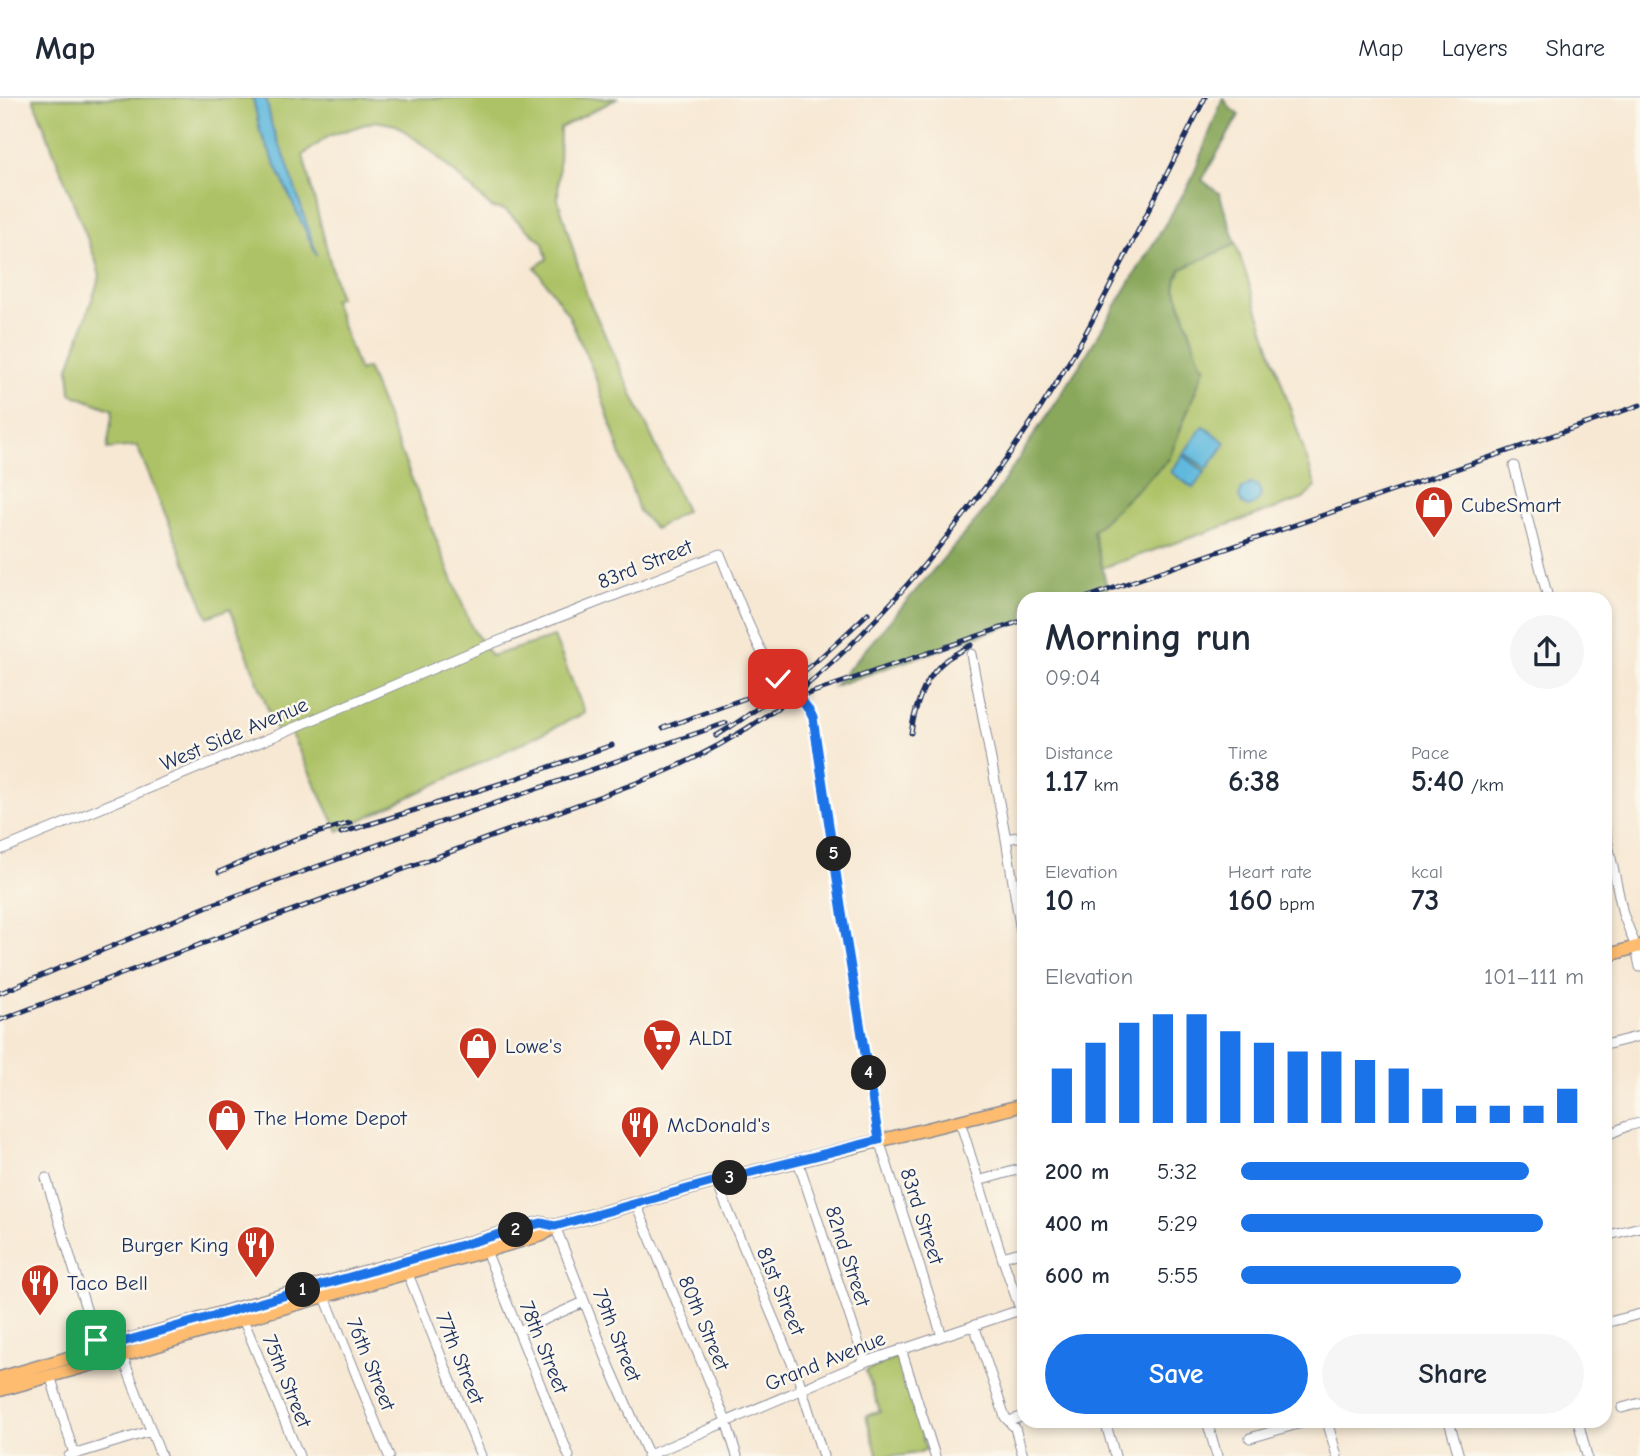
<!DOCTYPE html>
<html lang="en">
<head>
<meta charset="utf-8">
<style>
  body { margin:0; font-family:"Comic Neue",sans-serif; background:#f6f6f7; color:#1f2937; height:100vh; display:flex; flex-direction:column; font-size:26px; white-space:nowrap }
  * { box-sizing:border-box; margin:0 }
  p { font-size:23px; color:#747a83 }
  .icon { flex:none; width:38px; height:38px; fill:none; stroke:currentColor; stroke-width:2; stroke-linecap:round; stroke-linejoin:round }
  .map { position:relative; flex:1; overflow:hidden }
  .side { position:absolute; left:1017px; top:494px; width:595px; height:836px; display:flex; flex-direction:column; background:#fff; border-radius:21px; box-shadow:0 4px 10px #0003 }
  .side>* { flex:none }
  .pin { position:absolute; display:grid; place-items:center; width:60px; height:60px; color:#fff; margin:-30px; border-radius:14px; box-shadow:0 4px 10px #0006 }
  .km { position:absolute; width:35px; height:35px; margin:-18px; border-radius:50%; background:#222; color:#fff; font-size:19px; line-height:35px; text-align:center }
  .round { display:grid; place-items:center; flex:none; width:74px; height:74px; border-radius:37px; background:#f6f6f7 }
  .overview { display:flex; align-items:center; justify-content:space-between; height:119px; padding:0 28px }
  h1 { font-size:38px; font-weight:600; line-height:52px }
  .figures { display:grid; grid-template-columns:repeat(3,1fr); gap:10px; height:119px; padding:7px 28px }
  .figures div { display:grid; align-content:center }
  .figures b { font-size:30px; font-weight:600 }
  .figures small { font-size:19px; font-weight:400 }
  .figures p { font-size:19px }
  .chart { height:196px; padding:14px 28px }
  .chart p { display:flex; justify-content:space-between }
  .chart svg { width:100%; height:126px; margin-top:7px; stroke:#1a73e8; stroke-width:6 }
  .button { display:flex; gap:14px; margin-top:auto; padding:14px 28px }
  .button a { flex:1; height:80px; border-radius:42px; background:#1a73e8; color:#fff; font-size:28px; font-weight:600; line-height:80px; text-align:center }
  .button a+a { background:#f6f6f7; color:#1f2937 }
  ul { padding:0 28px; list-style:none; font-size:23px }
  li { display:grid; grid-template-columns:112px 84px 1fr; align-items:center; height:52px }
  li i { height:18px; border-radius:9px; background:#1a73e8 }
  header { display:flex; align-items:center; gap:42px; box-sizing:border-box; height:98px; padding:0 35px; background:#fff; border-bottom:2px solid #e0e1e3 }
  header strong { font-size:33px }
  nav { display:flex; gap:38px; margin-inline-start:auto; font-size:24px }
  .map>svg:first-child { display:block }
  .green { fill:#adc266; stroke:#647862; stroke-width:2 }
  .forest { fill:#8aa85b; stroke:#526c5c; stroke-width:2 }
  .water { fill:#60b9dd; stroke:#3e749e; stroke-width:2 }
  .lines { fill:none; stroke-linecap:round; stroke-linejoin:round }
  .minor-casing { stroke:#898c98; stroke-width:11 }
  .major-casing { stroke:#898c98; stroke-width:15 }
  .minor { stroke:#fff; stroke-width:9 }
  .major { stroke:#fdbc6f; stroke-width:12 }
  .rail-casing { stroke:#1b2f5e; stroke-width:5 }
  .rail { stroke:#fbf7ec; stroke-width:2.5; stroke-dasharray:8; stroke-linecap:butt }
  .route-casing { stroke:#fff; stroke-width:14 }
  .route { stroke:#1a73e8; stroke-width:9 }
  .labels { text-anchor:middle; stroke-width:5; stroke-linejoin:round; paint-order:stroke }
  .poi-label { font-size:21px; fill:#1b2f5e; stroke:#fbf7ec; text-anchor:start }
  .street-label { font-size:21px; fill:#1b2f5e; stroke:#fbf7ec }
</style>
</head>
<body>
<header>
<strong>Map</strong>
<nav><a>Map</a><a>Layers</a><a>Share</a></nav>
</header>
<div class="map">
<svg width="1640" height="1358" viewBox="0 0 1640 1358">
  <rect width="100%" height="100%" fill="#fbf7ec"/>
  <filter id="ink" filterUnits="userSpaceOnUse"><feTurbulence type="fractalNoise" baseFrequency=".0143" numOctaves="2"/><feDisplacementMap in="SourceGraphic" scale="14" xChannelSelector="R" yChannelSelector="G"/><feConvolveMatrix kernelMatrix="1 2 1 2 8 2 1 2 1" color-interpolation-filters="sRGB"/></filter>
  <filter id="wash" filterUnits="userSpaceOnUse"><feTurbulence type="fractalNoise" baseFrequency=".00686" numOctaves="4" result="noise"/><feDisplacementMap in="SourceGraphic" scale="28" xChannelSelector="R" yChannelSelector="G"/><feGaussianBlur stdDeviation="1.57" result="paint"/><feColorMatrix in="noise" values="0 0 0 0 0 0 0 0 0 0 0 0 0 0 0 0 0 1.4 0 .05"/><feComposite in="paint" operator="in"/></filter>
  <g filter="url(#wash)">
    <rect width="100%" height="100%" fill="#f7e8d3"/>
    <!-- green -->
    <path class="green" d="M33,0H253L260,33L314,151L286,62L272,29L266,0H618L560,30L558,101L587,198L686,413L655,431L639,413L594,275L569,218L535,169L547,161L543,145L505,112L492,110L429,51L396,27L375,23L329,38L303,57L339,199L333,202L359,273L367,270L472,530L491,558L554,539L585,615L338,733L290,634L278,638L230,510L208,519L137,348L107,351L113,312L71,296L69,270L100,178L96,163Z
      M1236,146L1316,389L1303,401L1102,470L1092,433L1169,361L1205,267L1201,266L1175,189L1177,179L1181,171Z
      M896,1259L899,1261L926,1351C916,1358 893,1358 878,1358L866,1318L880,1313L866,1273Z"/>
    <!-- forest -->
    <path class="forest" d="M1223,0L1231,11L1239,17L1202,82L1219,95L1236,146L1181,171L1177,179L1175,190L1201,266L1205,268L1169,361L1093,433L1108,493L1088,500H1024V522L834,588L985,412L1083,262L1190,85Z"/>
    <!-- water -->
    <path class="water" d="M253,0H266L272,29L286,62L317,158L260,33Z
      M1203,328L1226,345L1207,371L1184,355Z
      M1183,357L1205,374L1193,390L1171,374Z
      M1250,386L1257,387C1265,397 1259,406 1248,409L1242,406L1239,399L1242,391Z"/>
  </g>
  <g filter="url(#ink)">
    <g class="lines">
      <!-- minor casing -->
      <g class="minor-casing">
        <path id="minor" d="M1514,368L1548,500
          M971,556L1006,741L1024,852
          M1605,732L1623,816L1636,849L1640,869
          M1006,741L1024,738
          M0,752L270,640L481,550L720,456C737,497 752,542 777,580C788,596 806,602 813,620L843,821L879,1042L942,1238
          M1605,947L1640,938
          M960,1023L1002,1159L1024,1222
          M1605,1038L1627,1028L1640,1025
          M798,1063L865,1264
          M46,1080L102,1263
          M716,1083L799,1282L823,1358
          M978,1083L1024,1070
          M636,1106L726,1323L737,1358
          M555,1128L609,1267L649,1358
          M1605,1138L1640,1129
          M486,1153L569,1358
          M1002,1159L1024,1153
          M408,1176L481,1358
          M323,1194L389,1358
          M243,1221L299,1358
          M1605,1225L1640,1216
          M974,1227L1005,1319L1015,1330L1023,1358
          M519,1233L584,1204
          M901,1251L935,1358
          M121,1255L161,1358
          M50,1277L74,1356
          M1622,1310L1640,1305
          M1009,1323L1024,1318
          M1105,1323L1115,1358
          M1207,1323L1217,1358
          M1327,1323L1337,1358
          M1449,1323L1459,1358
          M1578,1323L1587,1358
          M1250,1340L1308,1323
          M69,1358L151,1333
          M647,1358L865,1264L1020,1212"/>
      </g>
      <!-- major casing -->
      <g class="major-casing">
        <path id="major" d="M1605,858L1640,848
          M0,1280L252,1206L500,1136L541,1125L555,1128
          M0,1292L122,1258L243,1221L542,1137L555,1128L716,1083L1024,1007"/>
      </g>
      <!-- minor -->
      <use href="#minor" class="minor"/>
      <!-- major -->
      <use href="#major" class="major"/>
      <!-- rail casing -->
      <g class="rail-casing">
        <path id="rail" d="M1085,500L1640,307
          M799,599L1024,522
          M663,630L757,596
          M911,635C915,608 925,578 947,561C955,556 963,551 971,547
          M716,638C772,604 821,561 868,515
          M341,735L512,682L612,647
          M219,774L293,742L350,725
          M0,895L213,806L444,723L726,625
          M0,922L161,861L655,678C772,629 844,562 924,467C977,403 1027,336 1069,264C1092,226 1111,186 1131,147C1156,98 1180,49 1205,0"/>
      </g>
      <!-- rail -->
      <use href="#rail" class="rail"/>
    </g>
  </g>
  <g class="lines" filter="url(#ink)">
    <!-- route casing -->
    <g class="route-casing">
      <path id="route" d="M96,1242L98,1251L500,1136L541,1125L555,1128L716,1083L879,1042L843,821L813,620C806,602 790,595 778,581"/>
    </g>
    <!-- route -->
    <use href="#route" class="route"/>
  </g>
  <!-- icons -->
  <defs>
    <g id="shop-pin" transform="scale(2.0125)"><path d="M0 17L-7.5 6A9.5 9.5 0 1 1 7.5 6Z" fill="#c8321e" stroke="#fbf7ec"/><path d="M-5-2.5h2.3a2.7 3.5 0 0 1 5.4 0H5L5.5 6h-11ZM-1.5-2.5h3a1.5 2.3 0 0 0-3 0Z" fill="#fff"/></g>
    <g id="supermarket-pin" transform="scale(2.0125)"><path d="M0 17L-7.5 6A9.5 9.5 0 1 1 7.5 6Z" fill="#c8321e" stroke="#fbf7ec"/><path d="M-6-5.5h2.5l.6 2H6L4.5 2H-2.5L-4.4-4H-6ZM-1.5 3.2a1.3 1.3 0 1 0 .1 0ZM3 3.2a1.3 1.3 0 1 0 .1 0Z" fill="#fff"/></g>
    <g id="restaurant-pin" transform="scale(2.0125)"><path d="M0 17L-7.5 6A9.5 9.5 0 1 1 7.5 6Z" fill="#c8321e" stroke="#fbf7ec"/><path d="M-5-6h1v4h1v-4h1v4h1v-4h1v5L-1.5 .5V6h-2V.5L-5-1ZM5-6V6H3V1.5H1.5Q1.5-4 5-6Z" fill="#fff"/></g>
  </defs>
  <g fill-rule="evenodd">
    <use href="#shop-pin" x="1434" y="407"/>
    <use href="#supermarket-pin" x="662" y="940"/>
    <use href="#shop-pin" x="478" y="948"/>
    <use href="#shop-pin" x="227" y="1020"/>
    <use href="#restaurant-pin" x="640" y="1027"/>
    <use href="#restaurant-pin" x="256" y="1147"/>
    <use href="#restaurant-pin" x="40" y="1185"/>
  </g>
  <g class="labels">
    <!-- poi labels -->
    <g class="poi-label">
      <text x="1461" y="414">CubeSmart</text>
      <text x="689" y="947">ALDI</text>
      <text x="505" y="955">Lowe's</text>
      <text x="254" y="1027">The Home Depot</text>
      <text x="667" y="1034">McDonald's</text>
      <text x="229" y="1154" text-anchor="end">Burger King</text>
      <text x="67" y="1192">Taco Bell</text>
    </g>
    <!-- street labels -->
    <g class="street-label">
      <text transform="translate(645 466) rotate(-22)" y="7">83rd Street</text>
      <text transform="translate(234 636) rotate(-23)" y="7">West Side Avenue</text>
      <text transform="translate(922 1118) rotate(72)" y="7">83rd Street</text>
      <text transform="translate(848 1158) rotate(72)" y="7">82nd Street</text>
      <text transform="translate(781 1193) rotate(67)" y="7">81st Street</text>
      <text transform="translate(704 1225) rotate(67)" y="7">80th Street</text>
      <text transform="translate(617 1237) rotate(68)" y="7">79th Street</text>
      <text transform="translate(544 1249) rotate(68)" y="7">78th Street</text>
      <text transform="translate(460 1260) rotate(68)" y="7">77th Street</text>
      <text transform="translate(825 1263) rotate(-22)" y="7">Grand Avenue</text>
      <text transform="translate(371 1266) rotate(68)" y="7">76th Street</text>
      <text transform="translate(287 1283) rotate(68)" y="7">75th Street</text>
    </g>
  </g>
</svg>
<div class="pin" style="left:96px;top:1242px;background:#1e9e55"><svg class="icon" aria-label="arrive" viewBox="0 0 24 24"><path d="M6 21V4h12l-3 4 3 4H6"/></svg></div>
<div class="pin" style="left:778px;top:581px;background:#d93025"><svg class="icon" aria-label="check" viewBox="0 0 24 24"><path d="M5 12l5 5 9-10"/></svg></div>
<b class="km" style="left:303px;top:1192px">1</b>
<b class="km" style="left:516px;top:1132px">2</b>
<b class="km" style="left:730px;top:1080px">3</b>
<b class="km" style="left:869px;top:975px">4</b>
<b class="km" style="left:834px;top:756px">5</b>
<section class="side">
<div class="overview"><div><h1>Morning run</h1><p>09:04</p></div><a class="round"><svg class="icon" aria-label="share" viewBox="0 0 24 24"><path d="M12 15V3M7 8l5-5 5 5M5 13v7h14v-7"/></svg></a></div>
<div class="figures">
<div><p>Distance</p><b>1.17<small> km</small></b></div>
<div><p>Time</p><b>6:38</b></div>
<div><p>Pace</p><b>5:40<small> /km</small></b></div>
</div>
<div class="figures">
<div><p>Elevation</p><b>10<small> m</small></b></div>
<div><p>Heart rate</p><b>160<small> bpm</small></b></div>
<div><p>kcal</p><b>73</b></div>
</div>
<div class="chart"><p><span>Elevation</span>101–111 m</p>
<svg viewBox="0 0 160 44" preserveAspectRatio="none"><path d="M5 44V25M15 44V16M25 44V9M35 44V6M45 44V6M55 44V12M65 44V16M75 44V19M85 44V19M95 44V22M105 44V25M115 44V32M125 44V38M135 44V38M145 44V38M155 44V32"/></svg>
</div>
<ul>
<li><b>200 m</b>5:32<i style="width:84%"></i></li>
<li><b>400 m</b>5:29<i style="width:88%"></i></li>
<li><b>600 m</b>5:55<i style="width:64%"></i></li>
</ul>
<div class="button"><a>Save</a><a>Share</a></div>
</section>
</div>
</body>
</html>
